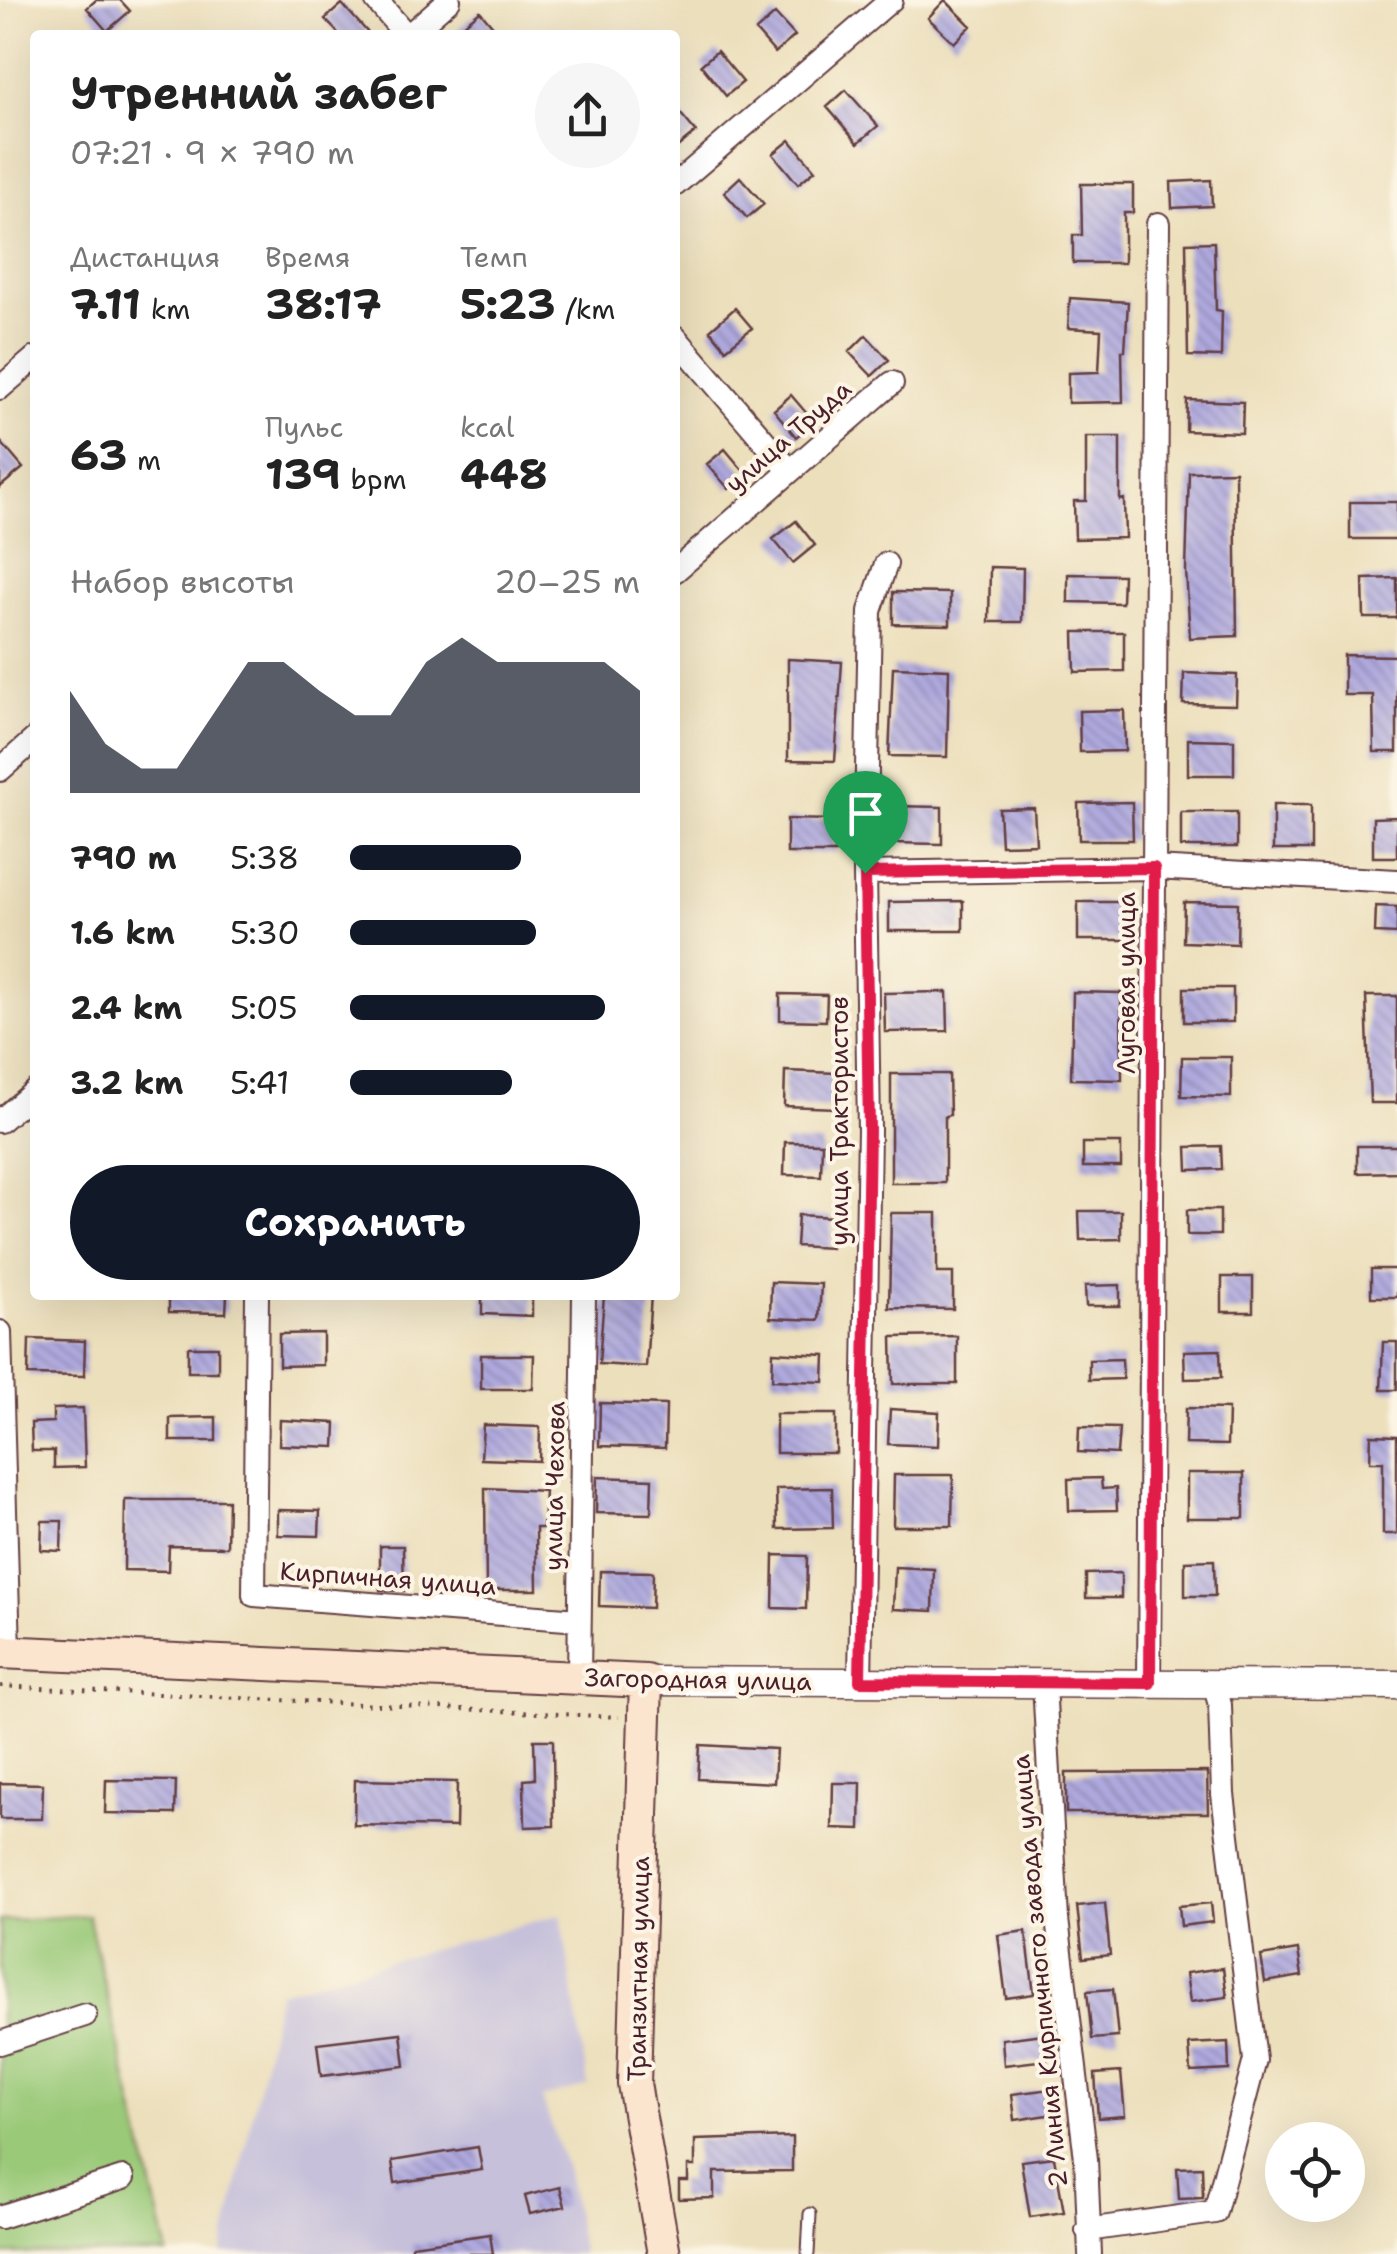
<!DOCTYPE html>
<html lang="ru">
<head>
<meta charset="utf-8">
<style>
  body { margin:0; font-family:"Shantell Sans",sans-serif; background:#f6f6f6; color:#222; height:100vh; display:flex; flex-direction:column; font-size:38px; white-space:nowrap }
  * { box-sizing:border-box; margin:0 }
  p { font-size:32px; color:#767676 }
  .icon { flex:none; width:55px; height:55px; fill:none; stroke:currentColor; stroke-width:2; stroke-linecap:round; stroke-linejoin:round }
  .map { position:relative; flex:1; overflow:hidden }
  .side { position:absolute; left:30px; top:30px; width:650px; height:1270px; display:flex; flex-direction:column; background:#fff; border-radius:10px; box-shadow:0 10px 40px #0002 }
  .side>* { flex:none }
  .buttons { position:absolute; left:1265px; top:2122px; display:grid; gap:20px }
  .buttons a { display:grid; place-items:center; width:100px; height:100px; border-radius:50%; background:#fff; box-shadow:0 10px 40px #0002; font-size:50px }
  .pin { position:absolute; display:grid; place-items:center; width:85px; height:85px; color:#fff; margin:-102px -42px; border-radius:50% 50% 50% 0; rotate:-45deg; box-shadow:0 0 10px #0007 }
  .pin .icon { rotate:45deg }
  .round { display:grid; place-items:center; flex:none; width:105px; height:105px; border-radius:52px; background:#f6f6f6 }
  .head { display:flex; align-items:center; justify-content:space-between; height:170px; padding:0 40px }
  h1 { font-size:45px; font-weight:700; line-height:75px }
  .stats { display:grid; grid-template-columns:repeat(3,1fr); gap:15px; height:170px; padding:10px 40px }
  .stats div { display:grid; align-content:center }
  .stats b { font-size:42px; font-weight:700 }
  .stats small { font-size:28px; font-weight:400 }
  .stats p { font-size:28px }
  .chart { height:280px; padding:20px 40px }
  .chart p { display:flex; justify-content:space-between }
  .chart svg { width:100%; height:180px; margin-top:10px; fill:#111827; opacity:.7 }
  .primary-button { display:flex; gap:20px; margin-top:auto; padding:20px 40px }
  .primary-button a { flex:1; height:115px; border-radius:60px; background:#111827; color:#fff; font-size:40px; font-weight:700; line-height:115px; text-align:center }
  ul { padding:0 40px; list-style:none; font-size:32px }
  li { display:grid; grid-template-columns:160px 120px 1fr; align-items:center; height:75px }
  li i { height:25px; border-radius:12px; background:#111827 }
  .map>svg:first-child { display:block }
  .industrial { fill:#c6c0da }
  .green { fill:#9ac978; stroke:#727452; stroke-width:2.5 }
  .building { fill:url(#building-back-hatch) }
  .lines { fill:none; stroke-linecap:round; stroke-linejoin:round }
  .service-casing { stroke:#623c41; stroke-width:15 }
  .minor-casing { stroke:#623c41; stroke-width:26 }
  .tertiary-casing { stroke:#623c41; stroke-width:31 }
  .secondary-casing { stroke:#623c41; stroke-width:36 }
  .path { stroke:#623c41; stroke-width:4; stroke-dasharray:2.5 8; stroke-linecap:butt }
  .service { stroke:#fff; stroke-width:11 }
  .minor { stroke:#fff; stroke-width:22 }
  .tertiary { stroke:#fff; stroke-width:28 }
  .secondary { stroke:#fce5cf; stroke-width:32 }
  .route-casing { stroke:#fff; stroke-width:20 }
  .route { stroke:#e11d48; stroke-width:12 }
  .labels { text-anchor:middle; stroke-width:8; stroke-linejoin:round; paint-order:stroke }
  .street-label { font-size:25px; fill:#4a1f2b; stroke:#fcf5e5 }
</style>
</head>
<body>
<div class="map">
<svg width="1397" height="2254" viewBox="0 0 1397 2254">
  <defs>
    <pattern id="building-back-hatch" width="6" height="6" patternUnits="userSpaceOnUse" patternTransform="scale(2.5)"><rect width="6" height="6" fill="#afa9de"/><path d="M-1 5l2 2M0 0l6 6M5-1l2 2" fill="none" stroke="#9089b4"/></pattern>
  </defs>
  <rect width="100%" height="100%" fill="#fcf5e5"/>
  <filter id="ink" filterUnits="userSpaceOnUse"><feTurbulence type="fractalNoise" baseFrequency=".01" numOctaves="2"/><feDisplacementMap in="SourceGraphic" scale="20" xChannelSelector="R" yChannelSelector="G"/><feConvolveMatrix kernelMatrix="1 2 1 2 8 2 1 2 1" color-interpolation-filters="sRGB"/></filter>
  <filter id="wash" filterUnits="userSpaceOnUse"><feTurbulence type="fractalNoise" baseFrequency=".0048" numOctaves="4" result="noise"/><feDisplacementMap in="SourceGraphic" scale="40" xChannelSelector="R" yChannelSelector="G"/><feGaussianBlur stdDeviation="2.25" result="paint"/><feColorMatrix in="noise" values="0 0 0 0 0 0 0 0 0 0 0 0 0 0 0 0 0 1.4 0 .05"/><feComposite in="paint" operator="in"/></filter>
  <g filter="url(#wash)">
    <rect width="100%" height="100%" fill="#ecdfbc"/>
    <!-- industrial -->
    <path class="industrial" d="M561,1914L588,2086L542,2098L567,2171L582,2254H222L279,1992Z"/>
    <!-- green -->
    <path class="green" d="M88,1915L168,2254H0V1921Z"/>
    <g id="blocks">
      <!-- building -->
      <path class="building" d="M96,0H120L130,11L107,31L87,8Z
        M945,0L971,26L954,43L928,18Z
        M342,4L370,35H340L325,19Z
        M480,11L500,35H451Z
        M775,14L795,36L775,53L756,31Z
        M717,51L743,82L726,96L701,65Z
        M846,90L878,126L858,143L827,107Z
        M675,107L696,132L675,149Z
        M790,140L815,170L798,184L773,154Z
        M740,177L764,204L747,218L724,192Z
        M1211,180L1212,206L1172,208L1171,182Z
        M1081,184H1133V213H1124V263H1073V235H1082Z
        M1214,242L1216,310L1222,311L1221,357L1188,356L1186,243Z
        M1070,298L1128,302L1125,351H1122L1123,402L1068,403V373L1099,372L1101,330L1068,328Z
        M735,308L752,328L726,349L710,330Z
        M866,335L889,360L872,376L849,352Z
        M791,395L814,422L796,437L774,410Z
        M1187,400L1243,402L1242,433L1186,431Z
        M1086,437H1120V500L1124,499L1125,538L1075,539L1074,501H1086Z
        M0,441L23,468L0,487Z
        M725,449L746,474L729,489L707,464Z
        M1235,471L1237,636L1190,638L1186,570L1189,472Z
        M1350,502H1397V539H1350Z
        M796,521L815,545L793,563L773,539Z
        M990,567L1023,568L1022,622H989Z
        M1068,574L1123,575L1122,603L1068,602Z
        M1397,578V618H1364L1363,579Z
        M893,592L950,593V625L893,624Z
        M1074,632H1124V671L1075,672Z
        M1344,655L1397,656V752H1374L1373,695H1344Z
        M788,659L842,662L835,761L788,760Z
        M893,667L949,669L947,757L889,756Z
        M1184,673L1237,675L1236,705L1183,704Z
        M1124,710L1125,751L1080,752L1079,711Z
        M1188,739L1234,740V775H1188Z
        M1132,802L1133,840H1079L1078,803Z
        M1273,805H1311V850H1273Z
        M891,806L942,807V844L890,843Z
        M1034,808L1036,844L1001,845L999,809Z
        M1181,812H1237V847H1181Z
        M1397,817V857H1373V818Z
        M787,819L835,820V853H787Z
        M963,901V931H889V902Z
        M1078,902H1127V940H1078Z
        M1184,902L1238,903L1237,944L1183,942Z
        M1376,906L1397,907V934L1375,933Z
        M1184,988H1233V1022H1184Z
        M947,992L948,1031L885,1032L884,993Z
        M1073,992L1121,993L1122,1080L1071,1079Z
        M780,994L827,995L826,1021L780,1020Z
        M1366,996H1397V1103H1370Z
        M1182,1057H1231V1097L1181,1096Z
        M785,1071L837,1073L836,1108L784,1106Z
        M891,1074H949L950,1115L945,1116V1183H891Z
        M785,1142L822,1143L821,1176L784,1175Z
        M1083,1143H1121V1167H1083Z
        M1221,1146L1222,1169L1188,1170L1187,1147Z
        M1357,1146H1397V1172L1357,1173Z
        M1187,1210H1220V1235H1187Z
        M1079,1211H1121V1239L1080,1240Z
        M891,1213H937V1273H953V1309L889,1308Z
        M798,1215L832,1217L831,1248L796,1246Z
        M1371,1269H1397V1297H1371Z
        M1222,1277H1253V1312H1222Z
        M771,1282L821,1284L819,1320L770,1318Z
        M1120,1285V1306H1086L1085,1286Z
        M169,1295H227L226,1313L169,1312Z
        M482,1295H532V1316L482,1314Z
        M604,1295H651L646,1367L599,1364Z
        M323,1333V1365L279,1366V1334Z
        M957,1336V1384H893L892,1337Z
        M29,1339L85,1341L84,1376L28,1375Z
        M1383,1342H1397V1390H1381Z
        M188,1347H218V1372H188Z
        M1220,1350L1221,1378L1185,1379L1184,1351Z
        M773,1352L825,1355L824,1382L772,1380Z
        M481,1355H534L533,1389H481Z
        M1122,1359L1123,1379L1089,1380V1360Z
        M600,1403L666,1405L665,1448L599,1446Z
        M83,1408L85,1467L54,1468V1451H32L31,1423L53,1422V1409Z
        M1186,1408L1228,1409L1227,1445L1185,1444Z
        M890,1409L939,1412L938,1446L888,1444Z
        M776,1414H836V1453H776Z
        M216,1417V1441H170V1418Z
        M280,1420L336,1423L335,1447L279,1445Z
        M483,1425L540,1427L539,1461L481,1459Z
        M1079,1427L1119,1428L1117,1454L1078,1452Z
        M1371,1435L1397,1436V1534H1383V1462H1370Z
        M1187,1473H1244V1518H1187Z
        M894,1475H953L952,1526H893Z
        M597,1477L652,1479L651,1514L596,1513Z
        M1101,1478L1102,1489L1116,1488L1117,1510L1069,1511L1068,1479Z
        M485,1488L545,1491L543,1528H536L537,1590H486Z
        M832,1488L833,1528L777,1529L776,1489Z
        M125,1500H228L227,1547L169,1546L168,1571L124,1570Z
        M278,1510L320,1511L319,1536L278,1535Z
        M42,1521H62L61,1551L41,1550Z
        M380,1546H403L404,1591L380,1590Z
        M774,1555L807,1556L806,1609L773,1608Z
        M1214,1560L1215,1596H1185V1561Z
        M895,1567L934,1569L933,1611L893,1609Z
        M600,1571L653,1572L652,1608L599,1606Z
        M1121,1573V1598H1086V1574Z
        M534,1740H553L554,1826L525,1827L524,1780L535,1779Z
        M700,1745L776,1749L774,1783L698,1779Z
        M1207,1772L1208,1813H1066V1773Z
        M106,1780L176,1781L175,1814L105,1813Z
        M355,1780L457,1782L456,1827L354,1825Z
        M0,1783L43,1784L42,1819H0Z
        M833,1783H861L860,1829L832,1828Z
        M1105,1903L1110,1955L1083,1958L1077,1906Z
        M1211,1903L1213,1922L1181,1926L1179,1906Z
        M1026,1931L1034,1994L1006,1998L998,1935Z
        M1298,1950L1302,1976L1265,1982L1261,1956Z
        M1223,1968L1227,1997L1190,2002L1186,1973Z
        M1113,1989L1118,2037L1092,2039L1087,1991Z
        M401,2033L405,2066L321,2076L317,2043Z
        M1044,2034L1047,2060L1004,2065L1002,2039Z
        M1228,2042L1229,2070L1191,2072L1189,2044Z
        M1121,2072L1125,2116L1098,2118L1095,2074Z
        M1051,2089L1055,2114L1015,2120L1012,2094Z
        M792,2137V2171L714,2172V2198L679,2199V2181H688V2166H695V2140Z
        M478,2147L482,2170L395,2183L392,2161Z
        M1054,2157L1064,2212L1030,2217L1021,2161Z
        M1202,2167L1203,2198L1179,2199L1177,2168Z
        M560,2187L565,2206L530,2214L525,2196Z
        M490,2234L493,2254H412V2245Z"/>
    </g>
  </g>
  <g filter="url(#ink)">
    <use href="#blocks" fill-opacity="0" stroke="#623c41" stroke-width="2.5"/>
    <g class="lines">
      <!-- service casing -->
      <g class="service-casing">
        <path id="service" d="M808,2254L810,2214"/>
      </g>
      <!-- minor casing -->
      <g class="minor-casing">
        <path id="minor" d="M376,0L406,35
          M409,35L449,0
          M675,185L891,0
          M675,337L790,471
          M0,388L35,358
          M675,571L892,383
          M0,770L35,739
          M865,873L1154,868L1397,881
          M0,1121L35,1091
          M257,1295L254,1595L579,1620
          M0,1332L9,1651
          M579,1678L584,1295
          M860,1681L869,1130L865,873L870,611L886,564
          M1044,1683L1057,1919L1086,2159L1090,2254
          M1149,1683L1158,224
          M0,2043L85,2015
          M0,2217L123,2178
          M1087,2230L1215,2212L1255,2060L1223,1794L1220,1705L1214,1684"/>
      </g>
      <!-- tertiary casing -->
      <g class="tertiary-casing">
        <path id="tertiary" d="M646,1681L1397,1685"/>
      </g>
      <!-- secondary casing -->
      <g class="secondary-casing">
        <path id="secondary" d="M0,1652L646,1681L634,2084L664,2254"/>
      </g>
      <!-- path -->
      <path class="path" d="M0,1686L619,1717"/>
      <!-- service -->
      <use href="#service" class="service"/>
      <!-- minor -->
      <use href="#minor" class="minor"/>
      <!-- tertiary -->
      <use href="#tertiary" class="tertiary"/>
      <!-- secondary -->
      <use href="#secondary" class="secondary"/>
    </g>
  </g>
  <g class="lines" filter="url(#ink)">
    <!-- route casing -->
    <g class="route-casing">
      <path id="route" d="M1154,868L1150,1683L860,1681L869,1130L865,873Z"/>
    </g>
    <!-- route -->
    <use href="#route" class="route"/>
  </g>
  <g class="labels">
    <!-- street labels -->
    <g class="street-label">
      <text transform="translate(788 436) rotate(-41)" y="9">улица Труда</text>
      <text transform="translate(1126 983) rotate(-90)" y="9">Луговая улица</text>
      <text transform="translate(839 1121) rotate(-90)" y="9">улица Трактористов</text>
      <text transform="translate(554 1486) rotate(-89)" y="9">улица Чехова</text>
      <text transform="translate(388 1578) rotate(4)" y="9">Кирпичная улица</text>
      <text transform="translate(698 1679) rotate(1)" y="9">Загородная улица</text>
      <text transform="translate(638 1969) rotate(-89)" y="9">Транзитная улица</text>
      <text transform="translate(1039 1971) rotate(-95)" y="9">2 Линия Кирпичного завода улица</text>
    </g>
  </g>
</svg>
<div class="buttons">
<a><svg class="icon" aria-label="locate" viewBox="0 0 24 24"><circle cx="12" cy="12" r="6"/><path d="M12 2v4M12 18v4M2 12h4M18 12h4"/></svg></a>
</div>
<div class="pin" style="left:865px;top:873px;background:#1e9e55"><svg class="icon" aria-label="arrive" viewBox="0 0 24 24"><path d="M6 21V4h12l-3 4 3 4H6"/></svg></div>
<section class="side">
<div class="head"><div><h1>Утренний забег</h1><p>07:21 · 9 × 790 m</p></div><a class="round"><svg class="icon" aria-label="share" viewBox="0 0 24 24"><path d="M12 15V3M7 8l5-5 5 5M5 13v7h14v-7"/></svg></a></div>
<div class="stats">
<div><p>Дистанция</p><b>7.11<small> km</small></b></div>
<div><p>Время</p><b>38:17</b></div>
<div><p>Темп</p><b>5:23<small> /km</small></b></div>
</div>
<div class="stats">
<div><b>63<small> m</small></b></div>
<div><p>Пульс</p><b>139<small> bpm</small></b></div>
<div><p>kcal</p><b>448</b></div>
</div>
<div class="chart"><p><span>Набор высоты</span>20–25 m</p>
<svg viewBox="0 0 160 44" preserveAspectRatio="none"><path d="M0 44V19L10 32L20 38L30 38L40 25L50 12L60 12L70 19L80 25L90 25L100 12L110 6L120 12L130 12L140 12L150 12L160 19V44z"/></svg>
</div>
<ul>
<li><b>790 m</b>5:38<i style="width:59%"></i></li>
<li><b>1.6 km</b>5:30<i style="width:64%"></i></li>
<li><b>2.4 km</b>5:05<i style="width:88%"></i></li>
<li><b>3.2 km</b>5:41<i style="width:56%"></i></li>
</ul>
<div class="primary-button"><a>Сохранить</a></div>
</section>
</div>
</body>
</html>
